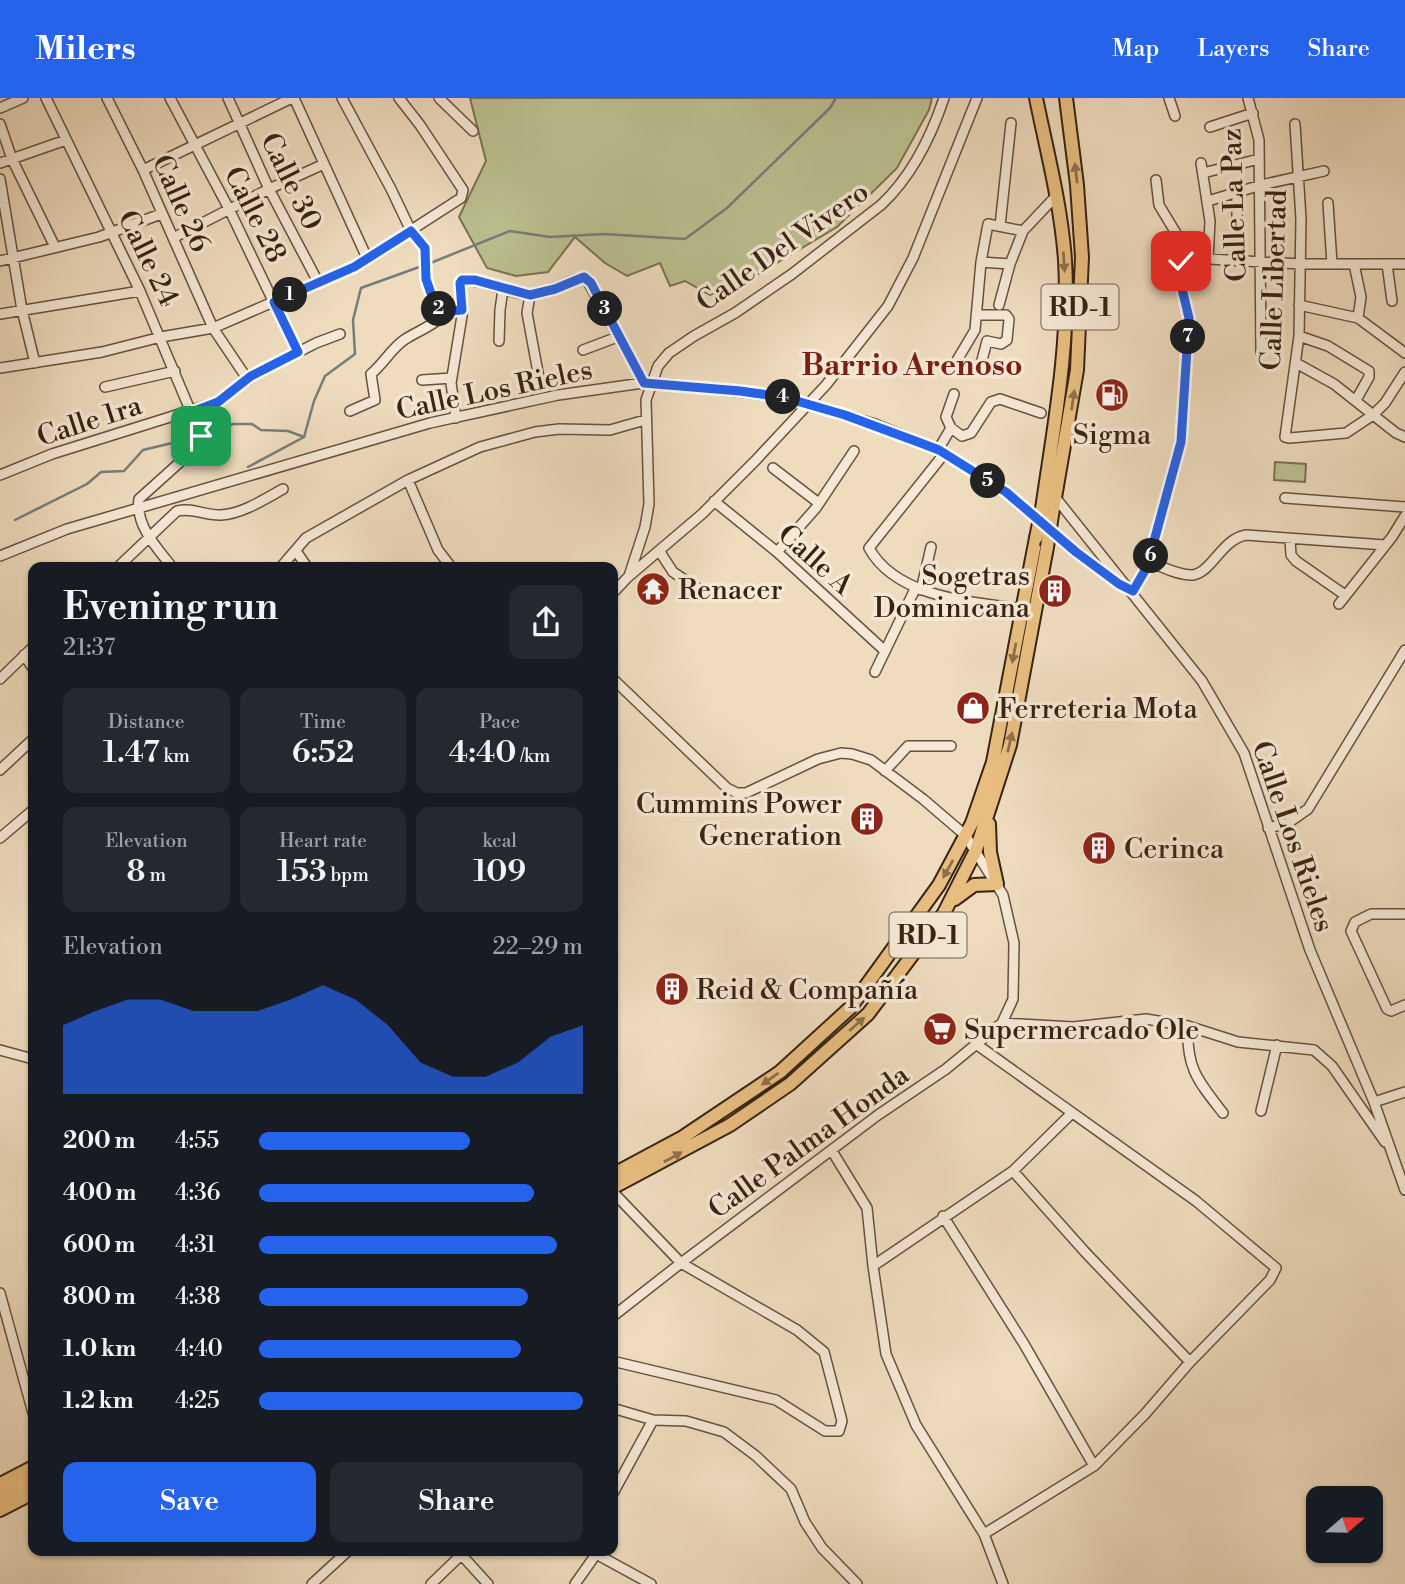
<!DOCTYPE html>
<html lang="en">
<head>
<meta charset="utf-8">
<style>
  body { margin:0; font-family:"Libre Bodoni",serif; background:#242831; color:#f1f3f6; height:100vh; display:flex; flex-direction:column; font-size:26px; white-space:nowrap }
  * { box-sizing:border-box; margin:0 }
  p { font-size:23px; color:#9ea1a6 }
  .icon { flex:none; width:38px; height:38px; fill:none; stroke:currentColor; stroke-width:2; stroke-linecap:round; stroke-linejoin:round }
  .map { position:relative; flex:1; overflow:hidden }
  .panel { position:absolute; left:28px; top:464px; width:590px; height:994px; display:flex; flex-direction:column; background:#171b24; border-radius:14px; box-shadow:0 2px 5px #0004 }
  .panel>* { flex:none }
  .needle { width:46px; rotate:70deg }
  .buttons { position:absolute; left:1306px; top:1388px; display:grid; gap:14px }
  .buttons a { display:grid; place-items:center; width:77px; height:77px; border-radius:14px; background:#171b24; box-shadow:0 2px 5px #0004; font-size:35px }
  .pin { position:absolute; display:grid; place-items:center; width:60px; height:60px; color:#fff; margin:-30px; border-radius:14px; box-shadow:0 4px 10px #0006 }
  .km { position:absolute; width:35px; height:35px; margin:-18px; border-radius:50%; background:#222; color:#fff; font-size:19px; line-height:35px; text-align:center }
  .round { display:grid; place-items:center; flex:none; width:74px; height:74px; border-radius:14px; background:#242831 }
  .headline { display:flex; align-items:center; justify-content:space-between; height:119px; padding:0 35px }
  h1 { font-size:38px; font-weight:600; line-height:52px }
  .metrics { display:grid; grid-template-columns:repeat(3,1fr); gap:10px; height:119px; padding:7px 35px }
  .metrics div { display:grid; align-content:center; border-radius:14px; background:#242831; text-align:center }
  .metrics b { font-size:30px; font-weight:600 }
  .metrics small { font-size:19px; font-weight:400 }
  .metrics p { font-size:19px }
  .chart { height:196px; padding:14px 35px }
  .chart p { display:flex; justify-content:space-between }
  .chart svg { width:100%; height:126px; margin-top:7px; fill:#2563eb; opacity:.7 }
  .action { display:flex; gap:14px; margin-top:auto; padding:14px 35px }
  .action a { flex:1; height:80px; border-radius:14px; background:#2563eb; color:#fff; font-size:28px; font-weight:600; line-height:80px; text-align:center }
  .action a+a { background:#242831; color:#f1f3f6 }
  ul { padding:0 35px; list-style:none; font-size:23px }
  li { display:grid; grid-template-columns:112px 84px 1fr; align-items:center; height:52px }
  li i { height:18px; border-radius:9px; background:#2563eb }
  header { display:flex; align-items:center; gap:42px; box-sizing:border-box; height:98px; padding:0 35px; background:#2563eb; color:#fff }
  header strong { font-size:33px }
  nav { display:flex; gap:38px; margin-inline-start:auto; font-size:24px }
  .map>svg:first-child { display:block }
  .green { fill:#bbc090; stroke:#7a7252; stroke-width:2 }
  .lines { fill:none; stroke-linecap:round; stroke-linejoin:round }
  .stream { stroke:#767d79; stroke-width:2.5 }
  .minor-casing { stroke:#66513e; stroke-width:12 }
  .major-casing { stroke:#382313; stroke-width:14 }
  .highway-casing { stroke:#382313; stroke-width:16 }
  .minor { stroke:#f5e8d5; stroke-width:9 }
  .major { stroke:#e8be80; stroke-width:10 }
  .highway { stroke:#e8be80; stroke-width:12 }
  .highway-bridge-casing { stroke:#382313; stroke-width:16; stroke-linecap:butt }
  .highway-bridge { stroke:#e8be80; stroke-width:12 }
  .oneway { fill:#90704a }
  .route-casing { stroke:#fff; stroke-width:14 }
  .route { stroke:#2563eb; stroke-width:9 }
  .labels { text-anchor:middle; stroke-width:7; stroke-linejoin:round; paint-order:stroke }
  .shield { fill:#f5e8d5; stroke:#715e4d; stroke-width:2 }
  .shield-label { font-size:26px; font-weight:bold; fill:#382313 }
  .street-label { font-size:28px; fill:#382313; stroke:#f5e8d5 }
  .poi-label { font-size:28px; fill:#382313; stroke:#f5e8d5; text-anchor:start }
  .neighbourhood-label { font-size:30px; font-weight:bold; fill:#7a1f14; stroke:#f5e8d5 }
</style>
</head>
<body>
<header>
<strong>Milers</strong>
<nav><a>Map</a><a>Layers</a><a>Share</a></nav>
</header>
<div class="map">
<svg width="1405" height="1486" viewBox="0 0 1405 1486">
  <rect width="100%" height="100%" fill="#efdcbf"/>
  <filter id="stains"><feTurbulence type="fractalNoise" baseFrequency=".00286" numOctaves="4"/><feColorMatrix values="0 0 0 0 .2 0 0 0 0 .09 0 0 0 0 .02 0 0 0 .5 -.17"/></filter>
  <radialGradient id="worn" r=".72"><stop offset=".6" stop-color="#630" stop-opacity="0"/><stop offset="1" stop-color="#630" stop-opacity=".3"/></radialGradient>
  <!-- green -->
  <path class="green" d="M470,0H932L929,12L897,70L837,129L740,187L710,197L685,183L670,188L660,165L627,178L605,165L575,139L548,174L516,178L487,170L459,119L486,63Z
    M1275,364L1306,366L1305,384L1274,382Z"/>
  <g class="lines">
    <!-- stream -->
    <path class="stream" d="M428,166L510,133L550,139L604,136L685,141L727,110L830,10L836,0
      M204,337L233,326H252L261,332L288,333L304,339
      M248,369L304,339L314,303L325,278L355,256L353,222L361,190L422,168
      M15,422L87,386L101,374L124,373L143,352L197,339"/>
    <!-- minor casing -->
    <g class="minor-casing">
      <path id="minor" d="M46,0L140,193L201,338L198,348L139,401C135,427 157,450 172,469
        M107,0L143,72L213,230L248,282
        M170,0L229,111L298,255
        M228,0L269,91L318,184
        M294,0L367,160
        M342,0L391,91L411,133L425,151L426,181L434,203L441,214
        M439,0L473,33
        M1169,0L1175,18
        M1248,0L1259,42L1261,254
        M0,10L23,0
        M0,26L12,61L55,149
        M1295,26L1301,121L1299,238L1285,339L1290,340L1346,335L1373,317L1385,305L1405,274
        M1210,29L1253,15
        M0,65L66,42
        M1201,65L1210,123L1208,161
        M143,72L292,0
        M1203,75L1259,61
        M0,81L22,212L35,265
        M1156,82L1159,107L1191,160
        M1237,95V128
        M1208,103L1261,87L1324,73
        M1328,105L1332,166
        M1000,128L1011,25
        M173,140L269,91L324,66
        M0,163L99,139L161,116
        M981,164L1010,166
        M1354,166L1361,199L1358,220
        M1387,166L1392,203
        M530,197L527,215L540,285
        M999,207L1010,166L1023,133
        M1299,207L1358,220L1405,255
        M441,214L462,212
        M0,216L140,193
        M976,217H1006L1009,221L1007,242L1001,246L987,243L981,266
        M1299,238L1328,248L1369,273V279L1356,302
        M499,243L500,212L503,191
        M583,252L620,238
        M1296,265L1334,286L1396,335L1405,339
        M0,270L102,254L161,239L213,230L354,169L461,100L463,92L420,27L399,0
        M950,274L975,232L981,164L988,126L1023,133L1056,98
        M422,282L452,280
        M105,289L175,273
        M350,313L375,302L371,276C383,266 392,250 404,242C416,234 428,230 439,221L441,214
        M456,320L451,285L462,218L460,185L462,182C486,181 513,199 533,196C550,195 576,178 586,180L644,285
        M951,330L946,319L954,296
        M938,352L951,330L962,338L971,335L991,304L1000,301L1041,315
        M944,356L869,450C896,500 973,504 1023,511
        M773,370L816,403L818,406
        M0,377L52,356L218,304L252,278L316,245L340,236
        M408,382L438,452L451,469
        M1055,399L1202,583L1244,655L1310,852L1374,1004L1405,1092
        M1285,400L1405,409
        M714,403L777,454L885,553
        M1290,441L1291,457L1296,463L1345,497
        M296,453L307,469
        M660,454L673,474L703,494L723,493
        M777,454L816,410L854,353
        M0,458L67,431L430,325L558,297L650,284L783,299L875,326L938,352L1006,394L1076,454L1119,486L1133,493
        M1149,464C1161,468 1179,478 1193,477C1212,474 1222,441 1246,437L1385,447
        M118,469L177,413C193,409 205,418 221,417C242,416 265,401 283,391
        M281,469L306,440L408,382L480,349L535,334L559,331L610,332L645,322
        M629,478L645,429L649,406L646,302L658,268L669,255L694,238L735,215L792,176L881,107C912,78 931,39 944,0
        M921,492L931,449
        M1133,493L1147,469L1181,344L1189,220L1182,191L1181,163L1191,160L1301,166H1405
        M612,496L628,479L702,416L755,363L826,287L888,208L913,160L977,0
        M1339,506L1392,439L1405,418
        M24,557L33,570
        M875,574L915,491
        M612,580L727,690L737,695H746L818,661L841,655L852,656L871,662L923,701L965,737L1003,797L1014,845L1013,901L1002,925L946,971L878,1017L681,1165L612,1219
        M0,581L33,549
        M0,672L31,643
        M885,673L908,648H951
        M1268,730L1288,725L1308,711L1405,552
        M0,740L33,712
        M1405,816H1371L1355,824L1351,833L1387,911L1391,913L1405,907
        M1002,925L1073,929L1146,921L1188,928L1238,944L1314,952L1332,968L1385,1044
        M1188,928C1186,970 1198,983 1223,1015
        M976,946L1196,1103L1276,1170L1270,1182L1190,1264L1145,1316L1094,1368L984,1436
        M0,952L33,961
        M1374,1004L1405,994
        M1261,1013L1277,947
        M832,1053L867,1110L873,1168L886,1256L916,1327L984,1436L1003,1486
        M1013,1073L1085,1154L1190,1264
        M612,1093L681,1165L797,1232L824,1254L842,1323L839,1333H825L776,1302L612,1263
        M943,1118L1024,1246L1094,1368
        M873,1168L1013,1073L1072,1015
        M0,1195L33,1315
        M612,1310L653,1322L686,1323L724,1334L756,1358L791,1391L805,1424L822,1450L857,1486
        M612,1397L653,1322
        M457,1452L488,1486
        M598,1457L651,1486
        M312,1486L349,1452
        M431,1486L460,1458
        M575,1486L599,1452"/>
    </g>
    <!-- major casing -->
    <g class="major-casing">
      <path id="major" d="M0,1385L33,1368
        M0,1413L33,1396"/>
    </g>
    <!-- highway casing -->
    <g class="highway-casing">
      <path id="highway" d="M1036,0C1047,54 1061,107 1065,162C1070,246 1054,328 1042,411
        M1052,417L1077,272L1082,159L1077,87L1066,0
        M955,801L974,787L997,786L990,754L989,726
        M612,1077L683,1039L780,974L850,910L939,787L972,725L993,664L1036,440
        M612,1090L730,1027L790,986L868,916L944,815L976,752L1010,647L1047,449
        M0,1393L33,1376
        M0,1403L33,1387"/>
    </g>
    <!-- minor -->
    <use href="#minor" class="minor"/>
    <!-- major -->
    <use href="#major" class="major"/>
    <!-- highway -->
    <use href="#highway" class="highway"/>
    <!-- highway-bridge casing -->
    <g class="highway-bridge-casing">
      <path id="highway-bridge" d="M1036,440L1042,411
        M1047,449L1052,417"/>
    </g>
    <!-- highway-bridge -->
    <use href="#highway-bridge" class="highway-bridge"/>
  </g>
  <!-- one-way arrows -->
  <defs><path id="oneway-solid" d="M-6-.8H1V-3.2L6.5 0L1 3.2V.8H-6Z" transform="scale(1.75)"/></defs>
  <g class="oneway">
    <use href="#oneway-solid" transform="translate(1076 75) rotate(-97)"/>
    <use href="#oneway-solid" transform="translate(1064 164) rotate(86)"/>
    <use href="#oneway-solid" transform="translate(1073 302) rotate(-82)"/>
    <use href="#oneway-solid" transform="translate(1014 555) rotate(101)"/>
    <use href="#oneway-solid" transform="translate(1010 644) rotate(-77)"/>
    <use href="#oneway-solid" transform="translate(948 771) rotate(119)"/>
    <use href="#oneway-solid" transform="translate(857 926) rotate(-42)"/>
    <use href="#oneway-solid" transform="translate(770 981) rotate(145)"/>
    <use href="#oneway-solid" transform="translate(673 1059) rotate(-29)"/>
  </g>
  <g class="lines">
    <!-- route casing -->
    <g class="route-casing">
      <path id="route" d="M201,338L192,314L218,304L251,278L298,254L274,204L354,169L411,133L425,150L426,181L434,204L440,214L462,212L460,185L462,182H475L530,197L555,191L584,179L591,185L644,285L740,293L783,299L845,317L918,344L939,352L1006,394L1076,454L1119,486L1133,493L1147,469L1181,344L1189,220L1182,191L1181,163"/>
    </g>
    <!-- route -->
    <use href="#route" class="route"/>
  </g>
  <!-- icons -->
  <defs>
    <g id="fuel-disc" transform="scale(1.75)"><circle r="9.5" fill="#8f2418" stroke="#f5e8d5"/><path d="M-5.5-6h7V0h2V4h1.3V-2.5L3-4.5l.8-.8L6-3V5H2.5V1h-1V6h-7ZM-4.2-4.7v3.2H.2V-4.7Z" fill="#fff"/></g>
    <g id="temple-disc" transform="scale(1.75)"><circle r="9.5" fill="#8f2418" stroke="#f5e8d5"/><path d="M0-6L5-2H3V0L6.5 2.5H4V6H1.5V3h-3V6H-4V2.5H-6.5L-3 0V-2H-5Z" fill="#fff"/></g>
    <g id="building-disc" transform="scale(1.75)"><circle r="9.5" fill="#8f2418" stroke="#f5e8d5"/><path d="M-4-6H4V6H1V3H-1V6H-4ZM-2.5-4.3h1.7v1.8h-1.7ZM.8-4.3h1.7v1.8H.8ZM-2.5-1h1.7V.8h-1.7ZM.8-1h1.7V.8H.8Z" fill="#fff"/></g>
    <g id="shop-disc" transform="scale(1.75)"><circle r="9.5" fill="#8f2418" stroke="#f5e8d5"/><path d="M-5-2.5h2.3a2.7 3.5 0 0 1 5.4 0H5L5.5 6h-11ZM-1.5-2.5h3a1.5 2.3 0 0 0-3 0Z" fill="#fff"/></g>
    <g id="supermarket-disc" transform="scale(1.75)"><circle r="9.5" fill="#8f2418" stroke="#f5e8d5"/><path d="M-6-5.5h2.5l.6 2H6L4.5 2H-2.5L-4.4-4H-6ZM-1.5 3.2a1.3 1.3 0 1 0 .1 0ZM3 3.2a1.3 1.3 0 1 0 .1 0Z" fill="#fff"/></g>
  </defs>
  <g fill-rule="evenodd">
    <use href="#fuel-disc" x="1112" y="297"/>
    <use href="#temple-disc" x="653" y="491"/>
    <use href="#building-disc" x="1055" y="493"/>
    <use href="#shop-disc" x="973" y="610"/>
    <use href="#building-disc" x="867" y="721"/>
    <use href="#building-disc" x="1099" y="750"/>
    <use href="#building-disc" x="672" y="891"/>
    <use href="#supermarket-disc" x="940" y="931"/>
  </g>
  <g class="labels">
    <!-- shield labels -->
    <g class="shield">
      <rect x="1041.5" y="186.5" width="77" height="45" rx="5"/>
      <rect x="889.5" y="814.5" width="77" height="45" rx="5"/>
    </g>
    <g class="shield-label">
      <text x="1080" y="218">RD-1</text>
      <text x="928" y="846">RD-1</text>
    </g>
    <!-- street labels -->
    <g class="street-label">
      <text transform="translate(292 83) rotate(64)" y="10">Calle 30</text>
      <text transform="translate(182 105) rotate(66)" y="10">Calle 26</text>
      <text transform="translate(1233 107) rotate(-92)" y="10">Calle La Paz</text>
      <text transform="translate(256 116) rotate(63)" y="10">Calle 28</text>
      <text transform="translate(782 148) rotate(-35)" y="10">Calle Del Vivero</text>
      <text transform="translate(149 160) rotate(64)" y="10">Calle 24</text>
      <text transform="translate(1273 182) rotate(-88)" y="10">Calle Libertad</text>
      <text transform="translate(494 291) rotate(-12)" y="10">Calle Los Rieles</text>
      <text transform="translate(89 322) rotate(-18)" y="10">Calle 1ra</text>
      <text transform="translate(816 461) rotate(42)" y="10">Calle A</text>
      <text transform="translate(1294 738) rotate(71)" y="10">Calle Los Rieles</text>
      <text transform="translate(808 1043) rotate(-36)" y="10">Calle Palma Honda</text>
    </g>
    <!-- poi labels -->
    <g class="poi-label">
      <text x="1112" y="346" text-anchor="middle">Sigma</text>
      <text x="1030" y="487" text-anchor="end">Sogetras<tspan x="1030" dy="32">Dominicana</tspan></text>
      <text x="678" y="501">Renacer</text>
      <text x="998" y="620">Ferreteria Mota</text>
      <text x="842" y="715" text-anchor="end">Cummins Power<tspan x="842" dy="32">Generation</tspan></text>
      <text x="1124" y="760">Cerinca</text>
      <text x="696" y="901">Reid &amp; Compañía</text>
      <text x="964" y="941">Supermercado Ole</text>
    </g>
    <!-- neighbourhood labels -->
    <g class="neighbourhood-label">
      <text x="912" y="277">Barrio Arenoso</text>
    </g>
  </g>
  <rect width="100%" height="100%" filter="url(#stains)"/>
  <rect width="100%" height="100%" fill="url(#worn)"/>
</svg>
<div class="buttons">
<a><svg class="needle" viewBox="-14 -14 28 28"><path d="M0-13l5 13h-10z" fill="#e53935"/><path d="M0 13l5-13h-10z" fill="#9ea1a6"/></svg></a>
</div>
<div class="pin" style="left:201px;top:338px;background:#1e9e55"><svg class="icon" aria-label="arrive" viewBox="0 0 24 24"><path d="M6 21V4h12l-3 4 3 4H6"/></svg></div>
<div class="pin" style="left:1181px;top:163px;background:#d93025"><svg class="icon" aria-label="check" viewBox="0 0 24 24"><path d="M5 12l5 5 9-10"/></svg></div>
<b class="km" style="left:290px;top:197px">1</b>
<b class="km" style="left:439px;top:211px">2</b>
<b class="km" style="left:605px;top:211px">3</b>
<b class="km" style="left:783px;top:299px">4</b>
<b class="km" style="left:988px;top:383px">5</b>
<b class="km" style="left:1151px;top:458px">6</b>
<b class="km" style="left:1188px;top:239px">7</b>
<section class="panel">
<div class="headline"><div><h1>Evening run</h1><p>21:37</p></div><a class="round"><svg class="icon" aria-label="share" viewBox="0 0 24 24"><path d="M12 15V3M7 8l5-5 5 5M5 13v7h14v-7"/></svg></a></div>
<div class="metrics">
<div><p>Distance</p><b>1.47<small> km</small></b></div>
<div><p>Time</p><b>6:52</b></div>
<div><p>Pace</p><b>4:40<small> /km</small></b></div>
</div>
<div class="metrics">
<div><p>Elevation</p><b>8<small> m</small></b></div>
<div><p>Heart rate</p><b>153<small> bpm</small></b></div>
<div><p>kcal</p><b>109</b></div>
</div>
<div class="chart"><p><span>Elevation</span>22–29 m</p>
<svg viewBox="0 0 160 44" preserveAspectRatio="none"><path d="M0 44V20L10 15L20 11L30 11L40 15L50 15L60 15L70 11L80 6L90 11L100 20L110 33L120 38L130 38L140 33L150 24L160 20V44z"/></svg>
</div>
<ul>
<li><b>200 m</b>4:55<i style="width:65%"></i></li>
<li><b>400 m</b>4:36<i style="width:85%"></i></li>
<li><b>600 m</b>4:31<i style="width:92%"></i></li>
<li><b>800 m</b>4:38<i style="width:83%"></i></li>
<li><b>1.0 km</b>4:40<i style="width:81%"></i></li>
<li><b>1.2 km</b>4:25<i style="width:100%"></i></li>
</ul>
<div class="action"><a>Save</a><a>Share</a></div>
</section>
</div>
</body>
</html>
